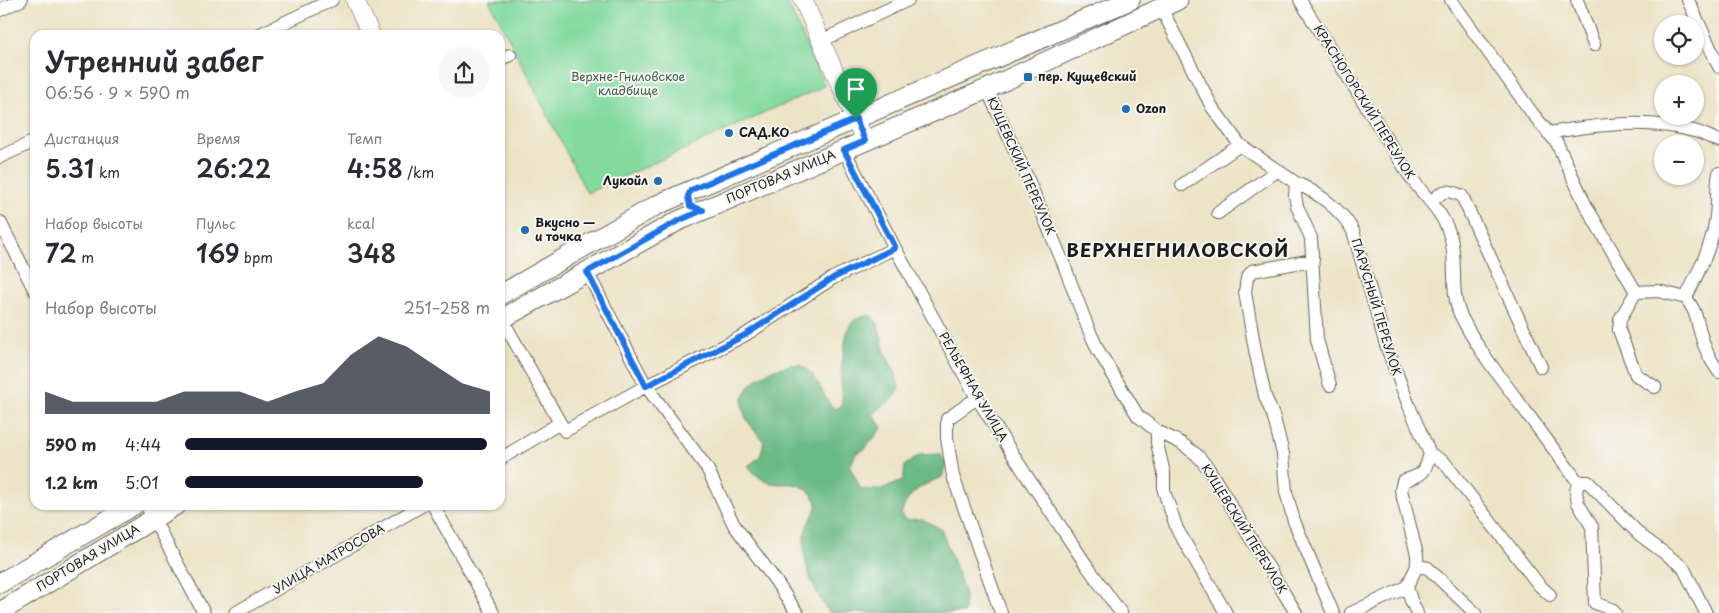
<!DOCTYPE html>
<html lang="ru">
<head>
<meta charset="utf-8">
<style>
  body { margin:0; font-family:"Playpen Sans",sans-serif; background:#f7f7f7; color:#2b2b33; height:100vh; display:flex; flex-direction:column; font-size:19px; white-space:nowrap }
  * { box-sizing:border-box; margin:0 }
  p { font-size:16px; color:#7c7c81 }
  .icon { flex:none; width:28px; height:28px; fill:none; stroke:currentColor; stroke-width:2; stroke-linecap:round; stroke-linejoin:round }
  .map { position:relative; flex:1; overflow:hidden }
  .drawer { position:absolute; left:30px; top:30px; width:475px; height:480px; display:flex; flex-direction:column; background:#fff; border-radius:15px; box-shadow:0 1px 4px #0004 }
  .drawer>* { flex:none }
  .buttons { position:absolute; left:1654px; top:15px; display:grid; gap:10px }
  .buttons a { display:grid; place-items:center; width:50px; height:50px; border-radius:50%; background:#fff; box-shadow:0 1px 4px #0004; font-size:25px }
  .pin { position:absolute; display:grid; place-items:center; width:42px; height:42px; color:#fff; margin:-51px -21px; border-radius:50% 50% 50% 0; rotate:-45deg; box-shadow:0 0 5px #0007 }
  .pin .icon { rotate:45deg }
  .round { display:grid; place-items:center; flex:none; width:52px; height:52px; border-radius:26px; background:#f7f7f7 }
  .head { display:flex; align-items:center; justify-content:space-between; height:85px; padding:0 15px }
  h1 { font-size:28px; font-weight:600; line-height:38px }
  .figures { display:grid; grid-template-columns:repeat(3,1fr); gap:8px; height:85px; padding:5px 15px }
  .figures div { display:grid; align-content:center }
  .figures b { font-size:25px; font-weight:600 }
  .figures small { font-size:14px; font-weight:400 }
  .figures p { font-size:14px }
  .chart { height:140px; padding:10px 15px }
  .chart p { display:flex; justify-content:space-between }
  .chart svg { width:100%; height:90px; margin-top:5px; fill:#111827; opacity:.7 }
  ul { padding:0 15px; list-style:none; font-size:16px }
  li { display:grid; grid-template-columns:80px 60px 1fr; align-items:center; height:38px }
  li i { height:12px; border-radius:6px; background:#111827 }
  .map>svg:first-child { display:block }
  .green { fill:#83da9f; stroke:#507b5e }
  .forest { fill:#6aba86; stroke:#436b51 }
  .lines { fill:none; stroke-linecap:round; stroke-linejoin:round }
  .street-casing { stroke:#656258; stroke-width:14 }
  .secondary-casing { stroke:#656258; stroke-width:19 }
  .primary-casing { stroke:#656258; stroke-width:21 }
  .street { stroke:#fff; stroke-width:12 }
  .secondary { stroke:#fff; stroke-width:18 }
  .primary { stroke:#fff; stroke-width:19 }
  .route-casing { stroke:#fff; stroke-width:10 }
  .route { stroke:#1a73e8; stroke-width:6 }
  .poi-dot { fill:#1f6fb2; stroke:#f6f6f2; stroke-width:2 }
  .labels { text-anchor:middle; stroke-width:4; stroke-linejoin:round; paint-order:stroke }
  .park-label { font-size:12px; fill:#405e4a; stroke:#f6f6f2 }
  .poi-label { font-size:12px; font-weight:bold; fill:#1c1c1c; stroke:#f6f6f2; text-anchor:start }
  .street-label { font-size:12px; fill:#1c1c1c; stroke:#f6f6f2 }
  .district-label { font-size:18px; font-weight:bold; letter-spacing:1px; fill:#1c1c1c; stroke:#f6f6f2 }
</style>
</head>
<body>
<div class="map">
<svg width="1719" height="613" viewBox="0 0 1719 613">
  <rect width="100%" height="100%" fill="#f6f6f2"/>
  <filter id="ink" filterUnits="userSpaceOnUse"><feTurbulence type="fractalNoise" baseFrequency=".02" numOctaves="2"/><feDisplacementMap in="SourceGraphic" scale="10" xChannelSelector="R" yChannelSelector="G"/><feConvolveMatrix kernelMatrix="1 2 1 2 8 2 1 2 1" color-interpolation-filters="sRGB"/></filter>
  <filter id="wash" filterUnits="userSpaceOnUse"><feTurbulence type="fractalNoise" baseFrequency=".0096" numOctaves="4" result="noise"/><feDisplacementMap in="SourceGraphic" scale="20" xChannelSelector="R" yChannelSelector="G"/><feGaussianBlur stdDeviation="1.12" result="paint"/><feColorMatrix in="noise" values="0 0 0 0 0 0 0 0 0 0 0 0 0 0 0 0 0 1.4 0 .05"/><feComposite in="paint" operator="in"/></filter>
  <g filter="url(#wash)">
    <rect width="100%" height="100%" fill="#ede3c6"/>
    <!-- green -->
    <path class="green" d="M489,0H786L825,86L587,193Z"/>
    <!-- forest -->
    <path class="forest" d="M870,315L878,324L885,353L896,374L899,389L890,401L873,414L882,428L865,449L856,453L850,467L861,489C880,491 887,488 903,480L905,465L920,455L940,454L946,463L942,477C922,485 908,492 901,514L907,520L922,519L941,529L965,593L964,613H830C814,593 798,556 806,530C809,519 815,516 817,502C814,498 811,492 806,489C786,475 773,497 748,466L760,457L764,442C755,431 739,415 743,399C749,380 767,371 783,367C789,365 796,363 802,366C819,375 821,396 834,409L840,407C844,397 842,390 841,380C841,370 845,333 850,325C854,318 863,316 870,315Z"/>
  </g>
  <g filter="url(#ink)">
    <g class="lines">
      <!-- street casing -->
      <g class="street-casing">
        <path id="street" d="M1300,0L1408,173C1424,198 1443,209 1451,239C1457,264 1450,291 1460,314C1474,343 1493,368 1512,393C1534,423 1556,452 1578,482H1588L1640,535L1683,567L1706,613
          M1451,0L1532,113L1557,143L1586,206L1636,292L1620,319L1619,330L1636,375L1655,387
          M1577,0L1594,45
          M1688,0L1719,67
          M1161,8L1212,107L1240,145L1296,183L1295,196L1297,206L1311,238L1317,340L1330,385
          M0,10L21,0
          M258,35L332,0
          M821,41L908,0
          M500,59L510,55
          M987,89L1027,177L1064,265L1088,328L1098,350L1138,416L1157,431L1181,443L1197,455L1208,468L1296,613
          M1548,133C1595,125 1647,118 1694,131C1703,133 1711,138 1719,141
          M844,150L895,248L977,398L1026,475L1087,566L1121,613
          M0,157L35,141
          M1296,183C1317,192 1342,210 1353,231L1386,345L1409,406L1430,454L1444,462L1539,585L1550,595
          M1182,185L1240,145
          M1432,202C1443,189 1447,189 1462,196L1541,367
          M1218,213L1278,170
          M0,222L35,291
          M1313,260L1252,271L1247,278L1245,292L1255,350L1265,396L1274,418L1283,454L1286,492L1294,521L1333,613
          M587,272L646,386L707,468L734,525L775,580L797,613
          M1636,292L1658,291L1686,298C1697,313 1696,318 1701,335C1704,348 1711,361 1719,372
          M1686,298C1698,272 1713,245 1716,216C1718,201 1716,188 1719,173
          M502,319L560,423
          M977,398L947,419V438L953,476L1001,613
          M1157,431V443L1164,473V491L1177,529L1226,613
          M500,459L560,423L565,431L646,386L745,335L833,278L895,248
          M1578,482L1576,492L1578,503L1592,527L1595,603L1611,609L1615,613
          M146,505L204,613
          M433,505L493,613
          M1417,566L1428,568L1475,613
          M235,613L423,505
          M1351,613L1407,587
          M1417,613L1411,600L1407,587L1417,566V555L1401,490L1403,481C1423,474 1424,475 1430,454"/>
      </g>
      <!-- secondary casing -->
      <g class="secondary-casing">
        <path id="secondary" d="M355,0L371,35
          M803,0L865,141"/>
      </g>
      <!-- primary casing -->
      <g class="primary-casing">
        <path id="primary" d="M500,295L657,205L1130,0
          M500,320L678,221L987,89L1178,0
          M0,583L134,505
          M0,612L176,505"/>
      </g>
      <!-- street -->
      <use href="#street" class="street"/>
      <!-- secondary -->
      <use href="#secondary" class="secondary"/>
      <!-- primary -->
      <use href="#primary" class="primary"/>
    </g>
  </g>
  <g class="lines" filter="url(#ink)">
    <!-- route casing -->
    <g class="route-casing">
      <path id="route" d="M856,119L865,141L844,150L895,248L833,278L745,335L646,386L587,272L678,221L703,210L690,206L688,196L691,190Z"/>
    </g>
    <!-- route -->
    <use href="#route" class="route"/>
  </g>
  <!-- markers -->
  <g class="poi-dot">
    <rect x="1023" y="72" width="10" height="10" rx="2.5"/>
    <circle cx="1126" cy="109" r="5"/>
    <circle cx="729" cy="133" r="5"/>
    <circle cx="658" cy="181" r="5"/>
    <circle cx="525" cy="230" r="5"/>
  </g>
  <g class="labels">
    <!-- park labels -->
    <g class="park-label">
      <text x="628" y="81">Верхне-Гниловское<tspan x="628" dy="14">кладбище</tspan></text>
    </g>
    <!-- poi labels -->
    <g class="poi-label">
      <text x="1038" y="81">пер. Кущевский</text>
      <text x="1136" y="113">Ozon</text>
      <text x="739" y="137">САД.КО</text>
      <text x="648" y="185" text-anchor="end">Лукойл</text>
      <text x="535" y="227">Вкусно —<tspan x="535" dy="14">и точка</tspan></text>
    </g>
    <!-- street labels -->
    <g class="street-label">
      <text transform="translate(1364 102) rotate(58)" y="4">КРАСНОГОРСКИЙ ПЕРЕУЛОК</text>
      <text transform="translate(1021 166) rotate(66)" y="4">КУЩЕВСКИЙ ПЕРЕУЛОК</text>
      <text transform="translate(781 177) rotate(-23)" y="4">ПОРТОВАЯ УЛИЦА</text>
      <text transform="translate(1376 307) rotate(73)" y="4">ПАРУСНЫЙ ПЕРЕУЛОК</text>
      <text transform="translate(973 387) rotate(60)" y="4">РЕЛЬЕФНАЯ УЛИЦА</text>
      <text transform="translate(1244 529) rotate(58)" y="4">КУЩЕВСКИЙ ПЕРЕУЛОК</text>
      <text transform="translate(88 558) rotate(-31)" y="4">ПОРТОВАЯ УЛИЦА</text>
      <text transform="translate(329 559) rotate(-30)" y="4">УЛИЦА МАТРОСОВА</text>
    </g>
    <!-- district labels -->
    <g class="district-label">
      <text x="1178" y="257">ВЕРХНЕГНИЛОВСКОЙ</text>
    </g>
  </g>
</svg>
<div class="buttons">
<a><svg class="icon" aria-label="locate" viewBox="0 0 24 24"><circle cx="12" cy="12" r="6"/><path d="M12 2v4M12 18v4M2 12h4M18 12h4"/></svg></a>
<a>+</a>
<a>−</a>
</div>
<div class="pin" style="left:856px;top:119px;background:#1e9e55"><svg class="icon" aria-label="arrive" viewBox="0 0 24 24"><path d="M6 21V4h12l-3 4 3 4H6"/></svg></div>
<section class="drawer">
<div class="head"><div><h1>Утренний забег</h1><p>06:56 · 9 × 590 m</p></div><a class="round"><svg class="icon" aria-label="share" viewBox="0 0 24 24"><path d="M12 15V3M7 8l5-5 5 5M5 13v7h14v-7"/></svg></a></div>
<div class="figures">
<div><p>Дистанция</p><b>5.31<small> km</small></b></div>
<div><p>Время</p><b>26:22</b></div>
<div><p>Темп</p><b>4:58<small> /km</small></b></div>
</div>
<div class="figures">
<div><p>Набор высоты</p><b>72<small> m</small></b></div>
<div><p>Пульс</p><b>169<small> bpm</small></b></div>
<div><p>kcal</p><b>348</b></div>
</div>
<div class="chart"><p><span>Набор высоты</span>251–258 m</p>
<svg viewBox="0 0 160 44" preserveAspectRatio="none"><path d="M0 44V33L10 38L20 38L30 38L40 38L50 33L60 33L70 33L80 38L90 33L100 29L110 15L120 6L130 11L140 20L150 29L160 33V44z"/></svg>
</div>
<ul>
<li><b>590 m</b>4:44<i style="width:99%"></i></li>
<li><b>1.2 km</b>5:01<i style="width:78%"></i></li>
</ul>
</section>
</div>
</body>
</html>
